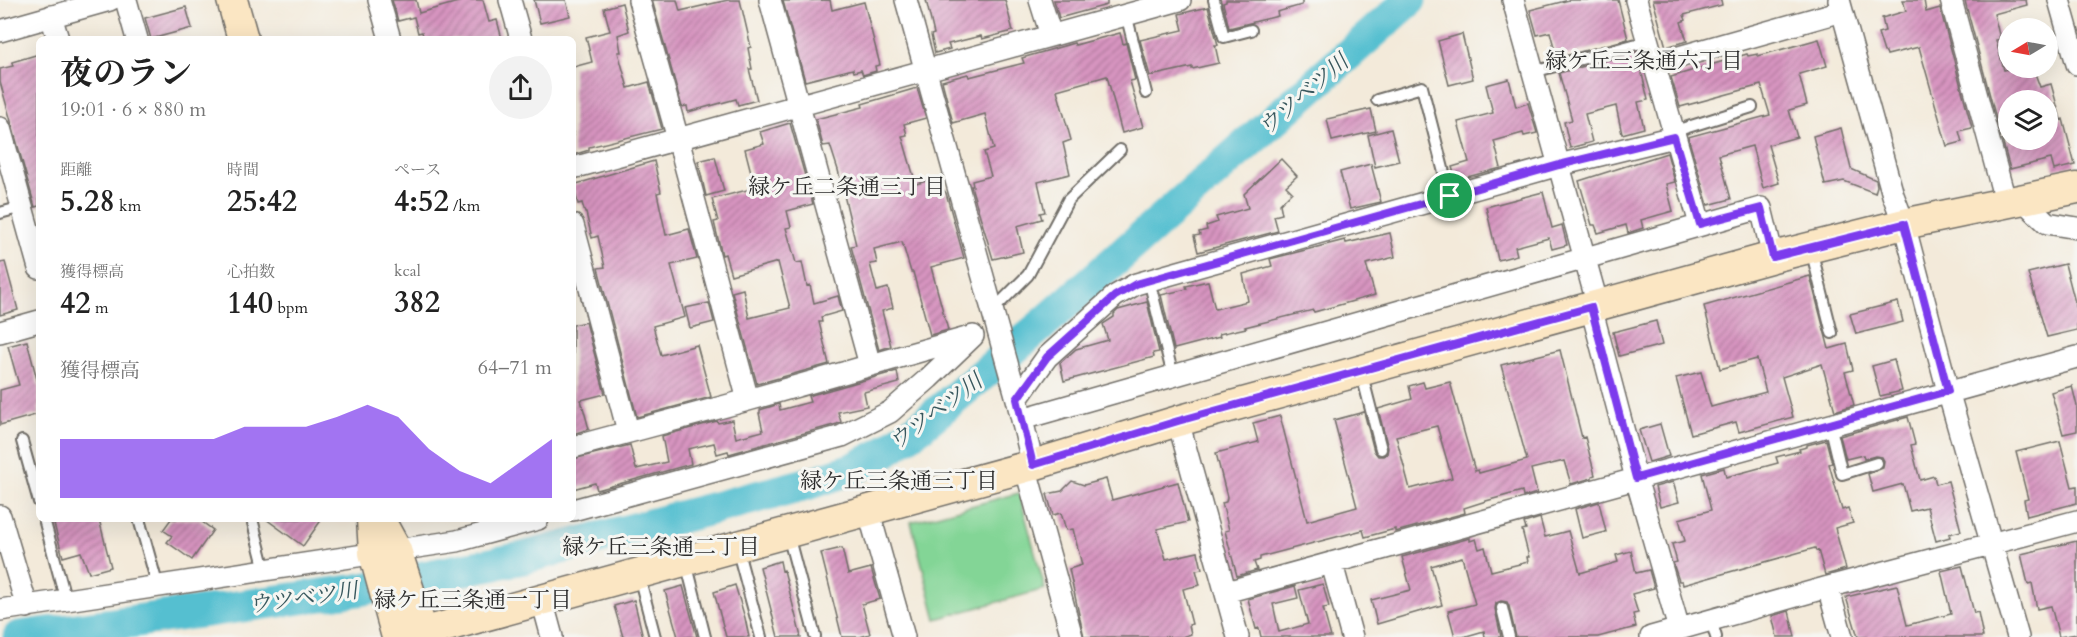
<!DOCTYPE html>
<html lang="ja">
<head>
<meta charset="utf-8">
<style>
  body { margin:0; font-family:Cardo,"Noto Serif JP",serif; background:#f2f2f2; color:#222; height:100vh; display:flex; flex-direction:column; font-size:22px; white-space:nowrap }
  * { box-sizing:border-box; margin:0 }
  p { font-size:20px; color:#767676 }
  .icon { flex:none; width:33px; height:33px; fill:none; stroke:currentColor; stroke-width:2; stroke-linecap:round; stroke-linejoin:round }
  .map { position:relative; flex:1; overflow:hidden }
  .details { position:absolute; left:36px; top:36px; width:540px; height:486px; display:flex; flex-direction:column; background:#fff; border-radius:9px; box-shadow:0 6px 24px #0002 }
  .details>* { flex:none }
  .needle { width:39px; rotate:260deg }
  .fabs { position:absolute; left:1998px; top:18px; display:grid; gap:12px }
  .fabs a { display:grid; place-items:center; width:60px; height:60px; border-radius:50%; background:#fff; box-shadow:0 6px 24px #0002; font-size:30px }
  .pin { position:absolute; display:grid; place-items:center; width:51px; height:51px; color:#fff; margin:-26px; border:3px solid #fff; border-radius:50%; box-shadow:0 2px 6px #0007 }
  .round { display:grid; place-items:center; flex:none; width:63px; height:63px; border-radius:32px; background:#f2f2f2 }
  .summary { display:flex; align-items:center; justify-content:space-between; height:102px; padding:0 24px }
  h1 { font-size:33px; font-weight:700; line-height:45px }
  .metrics { display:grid; grid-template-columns:repeat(3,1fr); gap:9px; height:102px; padding:6px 24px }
  .metrics div { display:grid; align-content:center }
  .metrics b { font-size:30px; font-weight:700 }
  .metrics small { font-size:16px; font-weight:400 }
  .metrics p { font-size:16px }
  .chart { height:168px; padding:12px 24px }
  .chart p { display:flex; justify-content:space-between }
  .chart svg { width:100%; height:108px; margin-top:6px; fill:#7c3aed; opacity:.7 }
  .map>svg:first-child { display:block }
  .garden { fill:#83d596; stroke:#578060; stroke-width:1.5 }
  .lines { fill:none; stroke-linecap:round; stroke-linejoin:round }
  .stream { stroke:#55bfd0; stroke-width:5 }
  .river { stroke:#55bfd0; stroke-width:33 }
  .building { fill:url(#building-hatch); fill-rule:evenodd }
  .lane-casing { stroke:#716e68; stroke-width:14 }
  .street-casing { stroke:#716e68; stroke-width:24 }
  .secondary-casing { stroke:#716e68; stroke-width:33 }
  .lane { stroke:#fff; stroke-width:10 }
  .street { stroke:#fff; stroke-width:21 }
  .secondary { stroke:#fbe6c3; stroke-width:30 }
  .route-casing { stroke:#fff; stroke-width:12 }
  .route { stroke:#7c3aed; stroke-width:8 }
  .labels { text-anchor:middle; stroke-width:6; stroke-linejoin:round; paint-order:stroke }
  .neighbourhood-label { font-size:22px; fill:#2b2b2b; stroke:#f6f6f2 }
  .water-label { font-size:22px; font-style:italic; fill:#38575d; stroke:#f6f6f2 }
</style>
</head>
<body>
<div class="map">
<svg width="2077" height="637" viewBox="0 0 2077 637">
  <defs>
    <pattern id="building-hatch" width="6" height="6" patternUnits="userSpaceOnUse" patternTransform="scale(1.5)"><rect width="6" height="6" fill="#d794c0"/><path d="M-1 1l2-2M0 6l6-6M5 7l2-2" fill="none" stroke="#af799c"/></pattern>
  </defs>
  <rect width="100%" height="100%" fill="#f6f6f2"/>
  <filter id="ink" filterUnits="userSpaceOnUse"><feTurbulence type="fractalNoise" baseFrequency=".0167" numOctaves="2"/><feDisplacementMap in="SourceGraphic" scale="12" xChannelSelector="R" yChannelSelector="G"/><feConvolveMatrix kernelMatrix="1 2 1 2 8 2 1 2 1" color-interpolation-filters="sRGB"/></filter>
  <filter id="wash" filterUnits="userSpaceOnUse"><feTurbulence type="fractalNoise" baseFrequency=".008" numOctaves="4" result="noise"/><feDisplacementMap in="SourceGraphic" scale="24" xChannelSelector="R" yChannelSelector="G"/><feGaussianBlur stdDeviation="1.35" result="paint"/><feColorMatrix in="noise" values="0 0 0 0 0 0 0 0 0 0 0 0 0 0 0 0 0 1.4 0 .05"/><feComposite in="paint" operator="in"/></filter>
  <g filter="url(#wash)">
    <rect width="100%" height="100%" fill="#f3eada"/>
    <!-- garden -->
    <path class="garden" d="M1019,493L1045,589L936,619L911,522Z"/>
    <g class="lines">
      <!-- stream -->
      <path class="stream" d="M449,572L467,596L472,610"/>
      <!-- river -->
      <path class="river" d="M19,637L358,590L449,572L523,558L814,482L855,468L883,453L921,426L1042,325L1410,0"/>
    </g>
    <g id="blocks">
      <!-- building -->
      <path class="building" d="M392,0H416L419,13L465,0H483L489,22L497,20L502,39H424L422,32L418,33L414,17L398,21Z
        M534,0H566L570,16L540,23Z
        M652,0H677L680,11L728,0H740L751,47L748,48L752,69H749L757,100L738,105L736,99L688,112L687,106L682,107Z
        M830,0L832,10L864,2L880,65L875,66L876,71L863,75L861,70L854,72L853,69L805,81L783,1Z
        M926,0H1005L1013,31L982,39L981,36L948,44L950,49L935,53L931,35L934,34Z
        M1054,0H1107V5L1059,18Z
        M1226,0H1302V5L1277,12L1278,16L1229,28L1223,3L1226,2Z
        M1569,0H1618L1628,39L1557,58L1550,32L1537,35L1530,10Z
        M1653,0H1721L1722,5L1684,15L1686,20L1681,22L1687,41L1666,47Z
        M1903,0H1924L1926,12L1940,8L1972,128L1959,131L1962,142L1947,146L1919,47L1887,55L1886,52H1884L1878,33L1885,31L1882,18L1906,11Z
        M1969,0H2026L2027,5L1994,14L2000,39L1996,40L2004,70L2013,68H2033L2040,87L2051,84L2061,120L2063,119L2075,165L2054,170L2051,159L2010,169L2002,140H2048V100H2008V127L1999,130L1965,1Z
        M622,3L629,31L618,35L621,52H618L628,88L649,82L662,129L589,147V150L573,155V67L592,62L586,37L610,31L604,8Z
        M186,7L192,28L151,39L145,18Z
        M1208,7L1218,45H1215L1219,63L1192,69V67L1150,76L1140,40L1183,30L1179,14Z
        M1120,33L1123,44L1126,43L1135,80L1130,81L1143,127L1122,133L1107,76L1057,90L1071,140L1063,143L1070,174L1038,182L1045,212L1040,213L1042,219L1017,226L1023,252L993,259L971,186H973L972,181L991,176L984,152L994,149L985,114L953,123L942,81L968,74L969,77L1024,63L1022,58L1074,43L1075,45Z
        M1462,34L1473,79L1449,85L1438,41Z
        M1819,39L1827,66L1799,74L1807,105L1789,110L1797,137L1768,145L1779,183L1763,188L1752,146L1719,155L1731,199L1708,205L1688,137L1770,115L1761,85L1680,107L1671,77L1747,54L1748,56L1758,54V56Z
        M1637,52L1648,100L1638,102L1644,128L1622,134L1616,106L1585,114L1592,142L1570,148L1564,122L1572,120L1559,73Z
        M39,54V206L35,207L0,82V69L13,66L12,62Z
        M1509,79L1516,107L1528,103L1537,133L1524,136L1523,133L1494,141L1501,168L1456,180L1452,167L1469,162L1458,122L1493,113L1486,85Z
        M917,88L926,118L904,124L907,135L902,136L916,184L940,177L942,188L946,193L964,258L931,267L948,330L930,335L913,272H911L902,242L874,249L877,263L870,264L877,291L888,288L893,308L882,311L891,346L879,350L851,246L856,245L838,170L830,145L823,146L816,119L863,107L862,104Z
        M1371,109L1376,131L1332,141L1327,119Z
        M790,123L813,204L787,211L791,227L786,228L796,263L802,262L807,286L810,285L814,303L838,296L842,311L821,317L822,322H819L829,364L757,384L732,292L743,289L749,318L790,308L778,262L731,275L725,254L722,255L714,222L718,221L712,199L755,188L745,149L764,144L760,132Z
        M1841,128L1851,169L1876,180L1877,186L1875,193L1844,181L1825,185L1813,136Z
        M1391,129L1399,161L1375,167L1368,135Z
        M1667,153L1675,182L1666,184L1673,211L1641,220L1643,228L1628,233L1626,225L1598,233L1595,225H1592L1579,181Z
        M715,157L724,191L706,196L698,161Z
        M1281,159L1297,176L1286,186L1292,192L1280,204L1282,214L1274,216L1278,231L1198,252L1194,236L1200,235L1199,232L1207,230L1206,226L1218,222L1216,217L1248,208L1244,194Z
        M654,161L661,192L657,193L666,235L689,229L697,259L671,265L685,317L653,326L661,355L697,345L711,397L637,417L598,268L605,267L598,236L592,238L586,213H585L582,203L578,204L573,185Z
        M1371,164L1381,202L1350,209L1340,172Z
        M1543,192L1552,228L1562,225L1567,245L1552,249L1549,238L1515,247L1517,255L1498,260L1486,207Z
        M1390,233L1395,257L1366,264L1375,295L1314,312L1313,310L1245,327L1246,328L1219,334L1220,337L1174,349L1161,295L1187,289L1186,286L1208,281L1215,309L1248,301L1243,274L1272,266L1270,259L1345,240L1346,243Z
        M5,262L18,310L0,315V263Z
        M2065,264L2077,310V330L2047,337L2028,273Z
        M1810,276L1829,349L1847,344L1853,370L1845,372L1854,405L1835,411L1822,364L1782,377L1793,417L1739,432L1736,422L1691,434L1676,378L1701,372L1711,407L1766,392L1757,359L1720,369L1704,306Z
        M1147,302L1159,352L1153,353L1154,357L1064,381L1060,363L1076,349L1108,340L1103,324L1114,317V314L1118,310Z
        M1898,302L1903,322L1856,334L1850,314Z
        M709,303L714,322L690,328L685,308Z
        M1656,321L1662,345L1619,356L1613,332Z
        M586,322L605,394L581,400L589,429L573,434V325Z
        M27,341L39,387V414L0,425V390L19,385L8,346Z
        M1560,350L1582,438L1585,437L1595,475L1592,476V478L1571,484L1564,461L1531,469L1537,493L1523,497L1522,491L1486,501L1464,508L1465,513L1395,532V529L1365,537L1363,530L1260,557V560L1254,562L1257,570L1237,576L1225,531L1229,530L1222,503L1226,502L1227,497L1216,453L1258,442L1253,423L1280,416L1307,521L1357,507L1334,420L1364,412L1374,451L1378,456H1383L1387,454L1388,448L1378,409L1412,399L1409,386L1423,382L1425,388L1450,382L1475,471L1478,470L1479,473L1527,460L1501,365ZM1437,426L1452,478L1410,489L1396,436Z
        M1894,360L1902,391L1880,396L1872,366Z
        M897,371L899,383L864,392L867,406L838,412L841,422L837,424L729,454L728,451L717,454L714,443L688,449L691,464L597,490L595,483L573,489V459L630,445L636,469L667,462L662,436L717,421L718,423L732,420L736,438L763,431L759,413H760V410L779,404L780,410L810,402L808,396Z
        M2072,386L2077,406V431L2063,434L2051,392Z
        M1908,417L1915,444L1911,445L1920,480L1934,476L1936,484L1948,481L1961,531L1949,534L1950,537L1936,541L1927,507L1910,511L1903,484L1873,492L1868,474L1883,468L1884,461L1882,457L1875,456L1864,459L1863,455L1846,459L1840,436Z
        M1660,424L1669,456L1649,462L1639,430Z
        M1826,440L1832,463L1829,464L1842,510L1848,508L1853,523L1835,528L1846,569L1825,575L1818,550L1816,551L1815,548L1683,585L1682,581H1679L1673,563L1677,562L1672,544L1685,541L1679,519L1711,510L1702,474L1724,468L1726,477L1778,463L1776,457L1800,451L1799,449L1807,447V445Z
        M2060,441L2072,487L2077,486V503L2027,516L2024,500L2028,499L2016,452Z
        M1106,479L1112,500L1178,482L1188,522L1157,529L1166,559L1198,552L1202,569L1196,570L1200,585L1183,589L1192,624L1189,625L1191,634L1182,637H1084L1069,569L1082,565L1073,529L1066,530L1061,513L1053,515L1047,494L1062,491L1072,481L1084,485Z
        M1673,482L1679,502L1660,507L1655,487Z
        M1599,502L1606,532L1582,538L1575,509Z
        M1540,518L1545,537L1568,531L1580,573L1618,562L1616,555L1631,551L1636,573L1649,570L1654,588L1632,594L1638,613L1633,614L1636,627L1598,637H1516L1509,606L1507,602L1501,601L1496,603L1495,609L1501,637H1485L1484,631L1463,637H1455L1448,611L1475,604L1462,557L1431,566L1442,605L1377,624L1371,600L1411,590L1402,557L1470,538V541L1476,539L1479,549L1485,547L1491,571L1528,562L1527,557H1529L1522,530L1526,529L1524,523Z
        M74,519H99L111,567L89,573L81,552L63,557L54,524Z
        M171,519H198L213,530L192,560L167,542L172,536L163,530Z
        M266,519H322L303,546Z
        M2077,541V634L2059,637L2051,606L2037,609L2032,583L2028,584L2021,554Z
        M842,548L848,574L871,568L880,599L862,604L870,634L860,637H842L821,553Z
        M780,561L782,571L784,570L801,637H778L760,567Z
        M1962,566L1974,613L1978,612L1983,637H1858L1846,597L1897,585L1907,625L1951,614L1941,571Z
        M1323,584L1329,607L1323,608L1331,637H1261L1259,628L1256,629L1248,599L1295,586L1298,598L1273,604L1279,632L1308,624L1299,590Z
        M735,585L745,618L749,637H726L714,592Z
        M683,586L697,637H678L665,591Z
        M634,600L643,637H623L614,606Z
        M1789,611L1795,637H1777L1772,616Z"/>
    </g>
  </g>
  <g filter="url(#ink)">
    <use href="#blocks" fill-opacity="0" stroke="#716e68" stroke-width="1.5"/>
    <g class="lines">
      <!-- lane casing -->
      <g class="lane-casing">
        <path id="lane" d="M1214,0L1224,37L1251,30
          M1126,14L1146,93
          M1533,72L1648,41
          M1377,100L1422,87L1450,196
          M1672,132L1752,107
          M0,213L22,207
          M1811,249L1832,333
          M1149,280L1173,376
          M991,312L1028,275L1068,200L1120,150
          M1361,371L1381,449
          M1830,424L1842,474L1877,463
          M22,441L39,502
          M44,519L66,601
          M139,519L158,587
          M252,519L265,570
          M788,535L815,636
          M737,548L761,637
          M686,562L705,637
          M639,576L655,637
          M1502,608L1509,637
          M1711,620L1716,637"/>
      </g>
      <!-- street casing -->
      <g class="street-casing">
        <path id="street" d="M126,0L137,39
          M379,0L390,39
          M510,0L521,39
          M639,0L678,139L748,400
          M770,0L870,365
          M906,0L1017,399L1033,465
          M1040,0L1051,35
          M1513,0L1598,306
          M1636,0L1700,224
          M1839,0L1893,195L1904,224L1948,391L2018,637
          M1951,0L2006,204
          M2059,0L2077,64
          M51,16L58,39
          M0,31L110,0
          M1654,64L1842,11
          M0,128L39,268
          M573,168L1180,0
          M2023,200L2047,223L2077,228
          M573,225L628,431
          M1591,307L1636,478L1679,629
          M0,332L39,321
          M1017,399L1047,357L1115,296L1136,284L1559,165L1674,137
          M1022,419L1761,208L1773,257
          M1178,421L1238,637
          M573,447L748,400L970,337
          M1025,466L1072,637
          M868,509L904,637
          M573,510L842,436L890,412L929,378L973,336
          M0,516L27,607
          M1332,564L1352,637
          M1828,587L1842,637
          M1226,592L2077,357
          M542,600L552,637
          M0,610L457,541L538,519
          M1651,637L1828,587L2077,521"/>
      </g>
      <!-- secondary casing -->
      <g class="secondary-casing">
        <path id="secondary" d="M232,0L243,39
          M372,519L374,553L397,637
          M379,519L396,550L424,637
          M407,637L1033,465L1178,421L1773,257L1904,224L2077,188"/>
      </g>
      <!-- lane -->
      <use href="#lane" class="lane"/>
      <!-- street -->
      <use href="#street" class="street"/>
      <!-- secondary -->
      <use href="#secondary" class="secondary"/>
    </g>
  </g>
  <g class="lines" filter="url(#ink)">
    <!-- route casing -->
    <g class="route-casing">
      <path id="route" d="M1674,137L1700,224L1761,208L1773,257L1904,224L1948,391L1636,478L1591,307L1178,421L1033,465L1017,399L1047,357L1115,296L1136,284L1559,165Z"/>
    </g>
    <!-- route -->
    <use href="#route" class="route"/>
  </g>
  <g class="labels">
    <!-- neighbourhood labels -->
    <g class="neighbourhood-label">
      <text x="1644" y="68">緑ケ丘三条通六丁目</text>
      <text x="847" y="194">緑ケ丘二条通三丁目</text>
      <text x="899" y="488">緑ケ丘三条通三丁目</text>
      <text x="661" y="554">緑ケ丘三条通二丁目</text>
      <text x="473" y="607">緑ケ丘三条通一丁目</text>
    </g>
    <!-- water labels -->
    <g class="water-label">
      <text transform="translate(1303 94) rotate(-41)" y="8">ウツベツ川</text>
      <text transform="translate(935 411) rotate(-37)" y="8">ウツベツ川</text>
      <text transform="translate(303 597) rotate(-8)" y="8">ウツベツ川</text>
    </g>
  </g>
</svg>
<div class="fabs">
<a><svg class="needle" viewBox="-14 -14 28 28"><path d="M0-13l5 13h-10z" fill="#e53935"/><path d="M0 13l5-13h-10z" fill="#767676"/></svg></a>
<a><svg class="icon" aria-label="layers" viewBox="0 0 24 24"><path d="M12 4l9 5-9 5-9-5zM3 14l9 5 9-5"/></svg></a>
</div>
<div class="pin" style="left:1450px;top:196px;background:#1e9e55"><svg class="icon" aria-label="arrive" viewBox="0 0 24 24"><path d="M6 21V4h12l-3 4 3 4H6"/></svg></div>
<section class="details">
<div class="summary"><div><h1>夜のラン</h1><p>19:01 · 6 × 880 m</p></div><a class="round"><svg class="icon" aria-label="share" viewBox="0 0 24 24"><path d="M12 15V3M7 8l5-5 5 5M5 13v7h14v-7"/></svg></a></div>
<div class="metrics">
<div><p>距離</p><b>5.28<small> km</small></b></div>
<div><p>時間</p><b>25:42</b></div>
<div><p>ペース</p><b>4:52<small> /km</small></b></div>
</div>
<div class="metrics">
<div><p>獲得標高</p><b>42<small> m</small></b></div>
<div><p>心拍数</p><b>140<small> bpm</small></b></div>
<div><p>kcal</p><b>382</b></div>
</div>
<div class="chart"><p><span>獲得標高</span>64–71 m</p>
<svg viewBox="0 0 160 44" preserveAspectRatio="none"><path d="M0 44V20L10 20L20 20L30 20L40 20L50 20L60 15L70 15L80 15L90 11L100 6L110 11L120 24L130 33L140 38L150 29L160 20V44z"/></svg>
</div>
</section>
</div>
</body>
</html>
